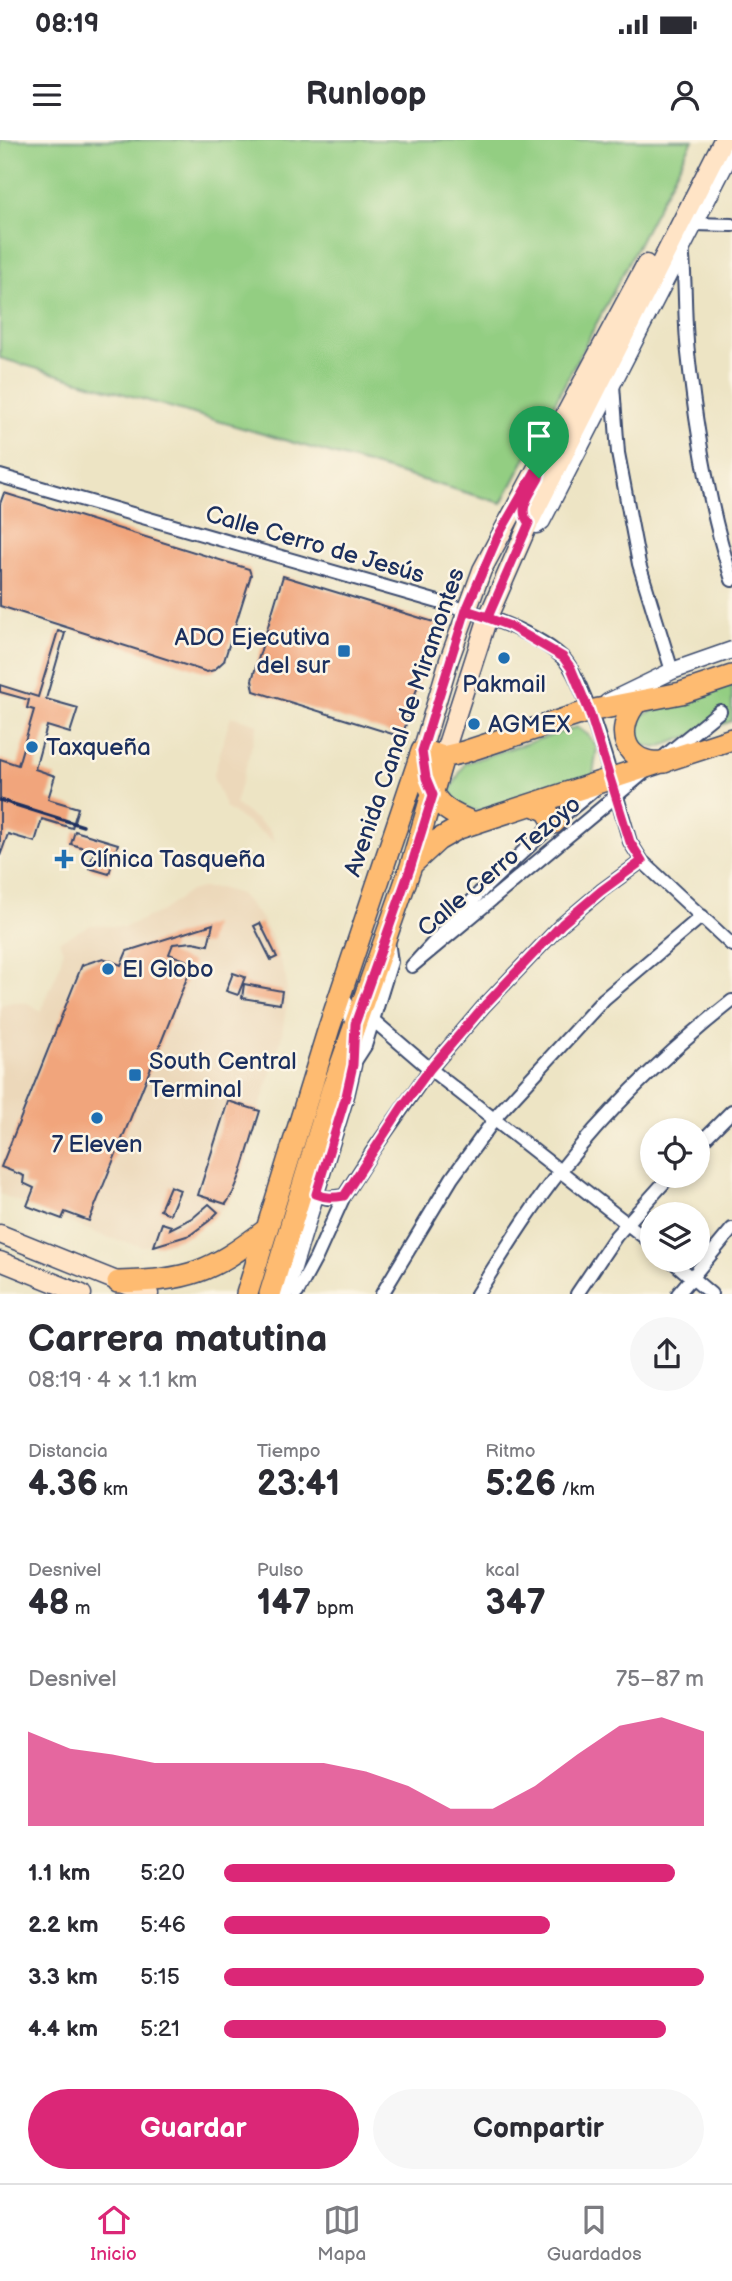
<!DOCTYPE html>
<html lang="es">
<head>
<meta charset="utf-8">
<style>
  body { margin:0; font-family:"Balsamiq Sans",sans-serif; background:#f7f7f7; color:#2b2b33; height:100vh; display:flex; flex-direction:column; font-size:26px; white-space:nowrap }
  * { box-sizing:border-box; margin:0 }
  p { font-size:23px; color:#7c7c81 }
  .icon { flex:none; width:38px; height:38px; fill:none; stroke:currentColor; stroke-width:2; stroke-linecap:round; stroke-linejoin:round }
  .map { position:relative; height:1154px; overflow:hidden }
  .drawer { display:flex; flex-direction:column; background:#fff; flex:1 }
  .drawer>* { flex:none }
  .tools { position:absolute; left:640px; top:978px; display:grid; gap:14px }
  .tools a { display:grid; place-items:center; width:70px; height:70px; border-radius:50%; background:#fff; box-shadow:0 4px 10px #0003; font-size:35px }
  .pin { position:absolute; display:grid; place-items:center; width:60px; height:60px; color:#fff; margin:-72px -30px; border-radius:50% 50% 50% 0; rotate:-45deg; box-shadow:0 0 7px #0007 }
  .pin .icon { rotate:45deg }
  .round { display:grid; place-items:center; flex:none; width:74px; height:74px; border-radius:37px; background:#f7f7f7 }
  .overview { display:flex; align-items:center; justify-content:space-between; height:119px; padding:0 28px }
  h1 { font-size:38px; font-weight:800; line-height:52px }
  .stats { display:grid; grid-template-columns:repeat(3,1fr); gap:10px; height:119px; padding:7px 28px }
  .stats div { display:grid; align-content:center }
  .stats b { font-size:35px; font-weight:800 }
  .stats small { font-size:19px; font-weight:400 }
  .stats p { font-size:19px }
  .chart { height:196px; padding:14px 28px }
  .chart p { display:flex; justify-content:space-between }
  .chart svg { width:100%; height:126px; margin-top:7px; fill:#db2777; opacity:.7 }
  .action { display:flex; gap:14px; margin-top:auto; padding:14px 28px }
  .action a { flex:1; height:80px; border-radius:42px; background:#db2777; color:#fff; font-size:28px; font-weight:800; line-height:80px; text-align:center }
  .action a+a { background:#f7f7f7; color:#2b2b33 }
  ul { padding:0 28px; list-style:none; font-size:23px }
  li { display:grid; grid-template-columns:112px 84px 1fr; align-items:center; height:52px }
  li i { height:18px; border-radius:9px; background:#db2777 }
  .status { display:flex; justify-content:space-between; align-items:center; height:49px; padding:0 35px; background:#fff; direction:ltr }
  .status svg { height:19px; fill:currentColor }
  header { display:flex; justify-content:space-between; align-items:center; height:91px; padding:0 28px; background:#fff; font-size:32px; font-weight:800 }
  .tab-bar { display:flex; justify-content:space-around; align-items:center; height:98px; border-top:2px solid #e1e1e2; background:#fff; font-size:19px; color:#7c7c81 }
  .tab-bar a { display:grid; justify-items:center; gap:4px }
  .tab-bar .on { color:#db2777 }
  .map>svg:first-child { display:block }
  .built { fill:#ecd8ba }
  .green { fill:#93ce82; stroke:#577e70; stroke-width:2 }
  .building { fill:#f1a57b }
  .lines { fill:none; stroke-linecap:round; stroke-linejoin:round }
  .minor-casing { stroke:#3a4a6d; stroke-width:16 }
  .tertiary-casing { stroke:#3a4a6d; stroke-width:19 }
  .secondary-casing { stroke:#3a4a6d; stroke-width:21 }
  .primary-casing { stroke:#3a4a6d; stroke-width:24 }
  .minor { stroke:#fff; stroke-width:12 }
  .tertiary { stroke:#fff; stroke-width:16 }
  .secondary { stroke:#ffe4c6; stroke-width:18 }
  .primary { stroke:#febb71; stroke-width:21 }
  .rail { stroke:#1b2f5e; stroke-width:3.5 }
  .route-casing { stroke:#fff; stroke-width:14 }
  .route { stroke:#db2777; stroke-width:9 }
  .poi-dot { fill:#1f6fb2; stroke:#fcf5e5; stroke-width:2.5 }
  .labels { text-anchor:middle; stroke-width:5; stroke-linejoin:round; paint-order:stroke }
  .street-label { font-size:24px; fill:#1b2f5e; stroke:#fcf5e5 }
  .poi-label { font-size:24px; fill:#1b2f5e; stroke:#fcf5e5; text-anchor:start }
</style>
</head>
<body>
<div class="status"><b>08:19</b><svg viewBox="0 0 49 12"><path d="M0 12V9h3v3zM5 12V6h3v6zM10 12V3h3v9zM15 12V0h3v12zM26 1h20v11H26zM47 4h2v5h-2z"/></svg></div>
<header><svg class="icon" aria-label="menu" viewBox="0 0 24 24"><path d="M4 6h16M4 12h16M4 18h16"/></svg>Runloop<svg class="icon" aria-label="person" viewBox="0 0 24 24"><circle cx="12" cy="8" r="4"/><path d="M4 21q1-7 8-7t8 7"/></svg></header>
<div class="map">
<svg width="732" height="1154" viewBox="0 0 732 1154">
  <rect width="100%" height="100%" fill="#fcf5e5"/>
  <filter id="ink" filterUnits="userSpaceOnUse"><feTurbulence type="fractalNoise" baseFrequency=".0143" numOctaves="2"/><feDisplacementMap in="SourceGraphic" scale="14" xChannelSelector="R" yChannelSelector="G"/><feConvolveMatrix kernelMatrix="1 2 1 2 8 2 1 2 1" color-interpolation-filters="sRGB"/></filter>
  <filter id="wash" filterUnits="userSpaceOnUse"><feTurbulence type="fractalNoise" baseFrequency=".00686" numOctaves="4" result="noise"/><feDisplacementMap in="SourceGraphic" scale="28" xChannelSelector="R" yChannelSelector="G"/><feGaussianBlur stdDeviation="1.57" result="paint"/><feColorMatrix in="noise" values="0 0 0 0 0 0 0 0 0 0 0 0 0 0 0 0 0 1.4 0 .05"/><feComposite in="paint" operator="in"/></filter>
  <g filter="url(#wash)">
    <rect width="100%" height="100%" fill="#ede4c4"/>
    <!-- built -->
    <path class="built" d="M231,576L258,584L235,664L270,690L275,702L226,668L213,637Z
      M201,748H219L240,754L261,778L272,797L286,838L287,862L281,900L233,1053L223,1068L190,1095L158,1106H141L106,1097L0,1054V865L13,862L28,863L41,871L59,828L63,811L59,801L91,785L124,787L162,771L190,751Z"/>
    <!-- green -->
    <path class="green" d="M0,0H693L502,363L0,218Z
      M732,542V581L656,608L639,604L634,599L636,582L644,574Z
      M577,587L588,595L597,607L593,636L481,672L462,667L451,659V649L465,623Z"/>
    <g id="blocks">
      <!-- building -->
      <path class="building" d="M4,353L249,429L251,435L224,521L214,530L207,532L0,466V364Z
        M283,436L437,483L402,597L254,551L252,540Z
        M58,491L65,493L46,559L78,568L70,593L47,586L35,629L55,636L48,659L78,668L72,688L42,679L35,702L8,694L0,716V619L18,625L34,570L27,568L29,560L0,552V545L38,557Z
        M75,691L118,704L109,734L89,728L94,711L71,704Z
        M260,783L277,817L271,820L254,786Z
        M213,784L208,805L193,802L173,804L169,814L193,823L89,1081L65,1072L62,1079L27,1066L34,1048L23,1043L24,1036L1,1027L82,825L103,818L121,825L127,811Z
        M233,833L245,837L238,855L226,851Z
        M244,844L282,851L280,864L242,858Z
        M228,961L260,971L241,1033L233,1053L226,1064L198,1055Z
        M170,1046L180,1050L170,1074L160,1070Z
        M209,1064L218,1072L209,1081L190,1095L154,1106L162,1083L171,1086L170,1089L194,1077Z"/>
    </g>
  </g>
  <g filter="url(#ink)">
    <use href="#blocks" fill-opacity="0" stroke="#3a4a6d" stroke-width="2"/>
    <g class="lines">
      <!-- minor casing -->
      <g class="minor-casing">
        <path id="minor" d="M694,84L732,85
          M682,106C686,141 684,177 688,213C696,289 709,367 732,440
          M613,245L618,313L639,424L672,531
          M0,336L466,470C498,480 537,495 562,517C586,537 619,666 630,702L642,721L732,805
          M666,615L720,571
          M595,649L554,683L484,748L412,826L646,631
          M373,880L430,929L653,1104
          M354,923L365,906L391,822L388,801
          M698,1005L732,971
          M316,1054L327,1058L344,1056
          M671,1120L711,1154
          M297,1153L316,1118L344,1056L372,1012L430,929L483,867L562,784L601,751L642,721
          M382,1154L452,1038L499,973L604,859L702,776
          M477,1154C504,1112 530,1069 561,1030C611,966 669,911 732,861
          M577,1154L616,1096L670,1036
          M678,1154L732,1089"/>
      </g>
      <!-- tertiary casing -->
      <g class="tertiary-casing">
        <path id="tertiary" d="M529,383L537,385L542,381L732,11
          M608,562L672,531L732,510
          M285,1154L346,955L353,925L355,884L340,854"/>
      </g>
      <!-- secondary casing -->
      <g class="secondary-casing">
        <path id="secondary" d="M422,611L449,520L482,430L646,124
          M443,617L488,477L529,383L723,0
          M0,1094L149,1154
          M0,1121L82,1154"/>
      </g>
      <!-- primary casing -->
      <g class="primary-casing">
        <path id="primary" d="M637,562C613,590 624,626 665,622
          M431,613L443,617L464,612L589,571L681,553L732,536
          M428,644C437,667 453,675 475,683
          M534,665L547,671L554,683
          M412,724L438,700L459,688L732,599
          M118,1142C190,1140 209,1133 266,1090
          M247,1154L329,888L422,611
          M270,1154L332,950L411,726L443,617"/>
      </g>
      <!-- minor -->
      <use href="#minor" class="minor"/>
      <!-- tertiary -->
      <use href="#tertiary" class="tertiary"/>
      <!-- secondary -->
      <use href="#secondary" class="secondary"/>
      <!-- primary -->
      <use href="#primary" class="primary"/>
      <!-- rail -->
      <path class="rail" d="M0,660L83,686"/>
    </g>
  </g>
  <g class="lines" filter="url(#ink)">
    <!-- route casing -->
    <g class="route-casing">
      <path id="route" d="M539,338C532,352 516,369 529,383L488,477L466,470L422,611L426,638L433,655L411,726L355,884L353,925L346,956L316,1054C326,1058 333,1058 344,1056L402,967L430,929L483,867L562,784L601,751L642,721L630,702L589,571L571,528L563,517L510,486L466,470L498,396L544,316L539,338"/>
    </g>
    <!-- route -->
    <use href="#route" class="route"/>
  </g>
  <!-- markers -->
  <g class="poi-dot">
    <rect x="337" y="504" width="14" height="14" rx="3.5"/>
    <circle cx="504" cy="518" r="7"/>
    <circle cx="474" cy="584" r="7"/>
    <circle cx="32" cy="607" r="7"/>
    <path d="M60.5 708.5h7v7h7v7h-7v7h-7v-7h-7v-7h7z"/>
    <circle cx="108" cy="829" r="7"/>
    <rect x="128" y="928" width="14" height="14" rx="3.5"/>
    <circle cx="97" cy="978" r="7"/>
  </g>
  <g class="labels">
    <!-- street labels -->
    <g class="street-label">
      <text transform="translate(315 404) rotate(16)" y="8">Calle Cerro de Jesús</text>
      <text transform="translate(404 582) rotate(-71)" y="8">Avenida Canal de Miramontes</text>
      <text transform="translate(499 726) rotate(-40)" y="8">Calle Cerro Tezoyo</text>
    </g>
    <!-- poi labels -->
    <g class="poi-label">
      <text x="330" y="505" text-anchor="end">ADO Ejecutiva<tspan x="330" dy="28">del sur</tspan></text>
      <text x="504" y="552" text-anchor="middle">Pakmail</text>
      <text x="488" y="592">AGMEX</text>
      <text x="46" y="615">Taxqueña</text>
      <text x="80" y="727">Clínica Tasqueña</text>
      <text x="122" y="837">El Globo</text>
      <text x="149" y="929">South Central<tspan x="149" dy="28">Terminal</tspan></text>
      <text x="97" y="1012" text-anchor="middle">7 Eleven</text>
    </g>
  </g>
</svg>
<div class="tools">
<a><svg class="icon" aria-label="locate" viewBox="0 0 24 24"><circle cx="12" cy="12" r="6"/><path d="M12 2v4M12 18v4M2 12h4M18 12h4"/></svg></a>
<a><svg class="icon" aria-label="layers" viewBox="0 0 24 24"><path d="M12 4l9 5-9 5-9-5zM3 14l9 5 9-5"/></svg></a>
</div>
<div class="pin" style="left:539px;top:338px;background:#1e9e55"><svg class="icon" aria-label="arrive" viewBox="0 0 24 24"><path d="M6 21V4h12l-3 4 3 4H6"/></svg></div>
</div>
<section class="drawer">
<div class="overview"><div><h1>Carrera matutina</h1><p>08:19 · 4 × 1.1 km</p></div><a class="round"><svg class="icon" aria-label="share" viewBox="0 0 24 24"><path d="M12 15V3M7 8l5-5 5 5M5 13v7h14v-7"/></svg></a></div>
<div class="stats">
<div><p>Distancia</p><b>4.36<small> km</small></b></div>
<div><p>Tiempo</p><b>23:41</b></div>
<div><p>Ritmo</p><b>5:26<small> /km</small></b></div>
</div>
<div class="stats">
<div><p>Desnivel</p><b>48<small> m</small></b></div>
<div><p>Pulso</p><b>147<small> bpm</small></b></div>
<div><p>kcal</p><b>347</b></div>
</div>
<div class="chart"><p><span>Desnivel</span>75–87 m</p>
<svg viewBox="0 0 160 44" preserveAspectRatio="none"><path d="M0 44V11L10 17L20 19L30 22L40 22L50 22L60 22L70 22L80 25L90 30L100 38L110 38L120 30L130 19L140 9L150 6L160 11V44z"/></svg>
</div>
<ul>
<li><b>1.1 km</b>5:20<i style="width:94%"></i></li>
<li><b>2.2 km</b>5:46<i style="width:68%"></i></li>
<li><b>3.3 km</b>5:15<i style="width:100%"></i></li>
<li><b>4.4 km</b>5:21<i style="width:92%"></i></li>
</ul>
<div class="action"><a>Guardar</a><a>Compartir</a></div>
</section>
<nav class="tab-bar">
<a class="on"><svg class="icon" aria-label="home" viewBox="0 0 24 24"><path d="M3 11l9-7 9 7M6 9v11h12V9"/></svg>Inicio</a>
<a><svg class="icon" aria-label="map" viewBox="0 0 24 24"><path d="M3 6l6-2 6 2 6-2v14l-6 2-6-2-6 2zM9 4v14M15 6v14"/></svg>Mapa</a>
<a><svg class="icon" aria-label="saved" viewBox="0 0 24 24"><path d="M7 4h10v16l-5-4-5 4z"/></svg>Guardados</a>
</nav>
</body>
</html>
